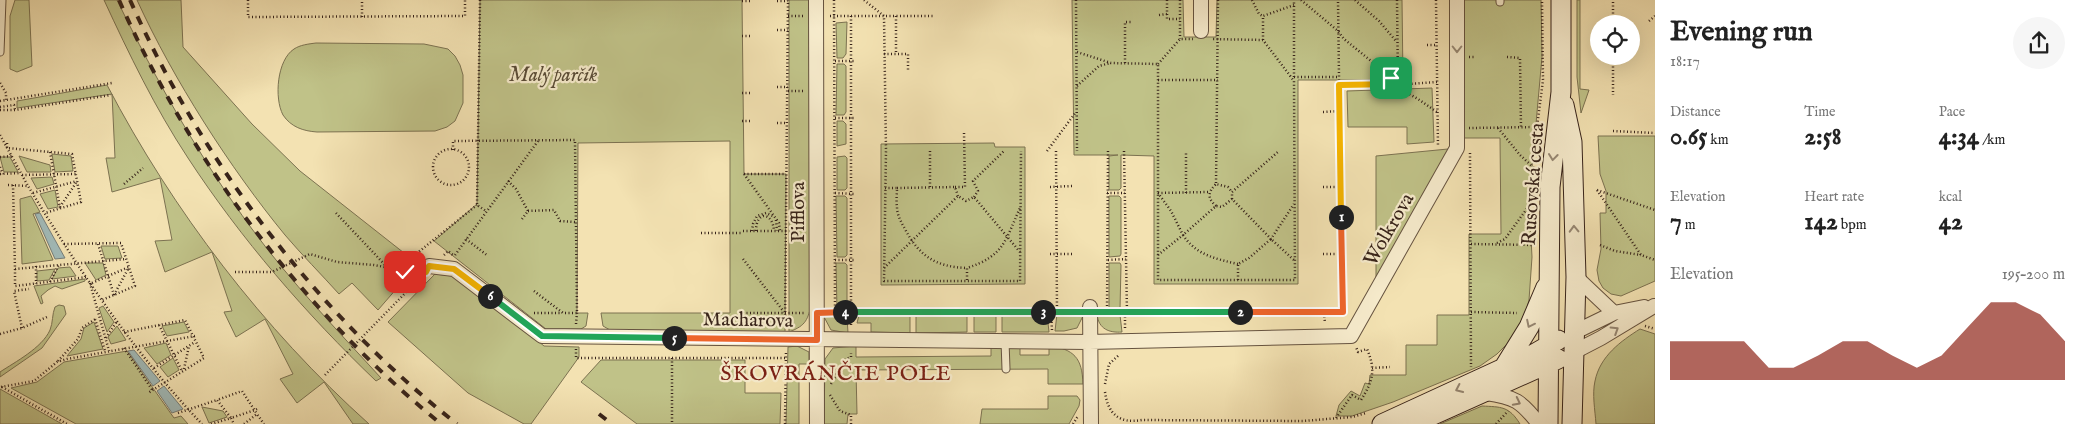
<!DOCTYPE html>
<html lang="en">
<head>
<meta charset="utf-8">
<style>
  body { margin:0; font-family:"IM FELL English",serif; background:#f6f6f6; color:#222; height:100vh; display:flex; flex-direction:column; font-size:19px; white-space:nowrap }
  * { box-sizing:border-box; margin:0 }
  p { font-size:16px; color:#767676 }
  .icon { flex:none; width:28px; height:28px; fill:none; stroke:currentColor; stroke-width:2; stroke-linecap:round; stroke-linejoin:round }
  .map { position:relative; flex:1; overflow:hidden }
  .sheet { display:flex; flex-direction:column; background:#fff; width:425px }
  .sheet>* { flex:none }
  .tools { position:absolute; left:1590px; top:15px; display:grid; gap:10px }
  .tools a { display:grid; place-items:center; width:50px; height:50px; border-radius:50%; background:#fff; box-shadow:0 5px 20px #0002; font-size:25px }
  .pin { position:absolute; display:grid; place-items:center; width:42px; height:42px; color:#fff; margin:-21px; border-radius:10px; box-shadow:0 2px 8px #0006 }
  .km { position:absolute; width:25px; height:25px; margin:-12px; border-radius:50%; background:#222; color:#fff; font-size:14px; line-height:25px; text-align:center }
  .round { display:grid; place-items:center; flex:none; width:52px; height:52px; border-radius:26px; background:#f6f6f6 }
  .overview { display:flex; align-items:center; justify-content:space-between; height:85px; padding:0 15px }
  h1 { font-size:28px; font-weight:700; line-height:38px }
  .metrics { display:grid; grid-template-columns:repeat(3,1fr); gap:8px; height:85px; padding:5px 15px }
  .metrics div { display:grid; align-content:center }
  .metrics b { font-size:25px; font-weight:700 }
  .metrics small { font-size:14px; font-weight:400 }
  .metrics p { font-size:14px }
  .chart { height:140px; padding:10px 15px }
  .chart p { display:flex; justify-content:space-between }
  .chart svg { width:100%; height:90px; margin-top:5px; fill:#8f2418; opacity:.7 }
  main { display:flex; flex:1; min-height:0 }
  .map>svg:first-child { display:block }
  .green { fill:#c0c288; stroke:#7c7251 }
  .water { fill:#a1bab8; stroke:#777e79 }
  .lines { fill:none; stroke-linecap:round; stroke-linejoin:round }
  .lane-casing { stroke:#665340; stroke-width:9 }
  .street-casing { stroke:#665340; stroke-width:16 }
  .secondary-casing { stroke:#37231a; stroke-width:21 }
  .path { stroke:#37231a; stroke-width:2.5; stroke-dasharray:1 2.5; stroke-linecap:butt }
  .lane { stroke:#f7eccd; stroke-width:7 }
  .street { stroke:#f7eccd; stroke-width:14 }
  .secondary { stroke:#f7eccd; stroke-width:19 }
  .rail { stroke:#37231a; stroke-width:4; stroke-dasharray:9 9; stroke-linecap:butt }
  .oneway { stroke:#978874 }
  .split-1-casing { stroke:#fff; stroke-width:10 }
  .split-2-casing { stroke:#fff; stroke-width:10 }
  .split-3-casing { stroke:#fff; stroke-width:10 }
  .split-4-casing { stroke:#fff; stroke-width:10 }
  .split-5-casing { stroke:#fff; stroke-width:10 }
  .split-6-casing { stroke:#fff; stroke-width:10 }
  .split-7-casing { stroke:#fff; stroke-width:10 }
  .split-1 { stroke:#f5b400; stroke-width:6 }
  .split-2 { stroke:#f0652b; stroke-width:6 }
  .split-3 { stroke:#22a559; stroke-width:6 }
  .split-4 { stroke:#22a559; stroke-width:6 }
  .split-5 { stroke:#f0652b; stroke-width:6 }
  .split-6 { stroke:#22a559; stroke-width:6 }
  .split-7 { stroke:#f5b400; stroke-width:6 }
  .labels { text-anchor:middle; stroke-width:4.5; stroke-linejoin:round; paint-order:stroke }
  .park-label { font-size:20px; font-style:italic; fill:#594b36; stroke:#f7eccd }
  .street-label { font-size:20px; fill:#37231a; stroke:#f7eccd }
  .quarter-label { font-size:22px; letter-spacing:1px; fill:#7a1f14; stroke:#f7eccd }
</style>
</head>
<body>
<main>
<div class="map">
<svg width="1655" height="424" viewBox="0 0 1655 424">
  <rect width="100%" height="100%" fill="#f3e2b2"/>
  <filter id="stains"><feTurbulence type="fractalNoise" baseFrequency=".004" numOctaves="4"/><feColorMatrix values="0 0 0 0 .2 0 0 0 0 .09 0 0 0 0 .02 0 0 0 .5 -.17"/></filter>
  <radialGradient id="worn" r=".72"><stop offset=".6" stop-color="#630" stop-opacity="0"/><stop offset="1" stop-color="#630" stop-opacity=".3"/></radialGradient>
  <!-- green -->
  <path class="green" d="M15,0H29L32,66L17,72L10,69V16Z
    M104,0H117C156,80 199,157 252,229C291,282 337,330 381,378L376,381C306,314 241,239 188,158C155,108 129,54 104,0Z
    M137,0H181L183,47L252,124L300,171L418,264L378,310L352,283L339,294C321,274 302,255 285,235C230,168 173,79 137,0Z
    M480,0H742L744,174H786L785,332L610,330L603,326L601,313H730V141L578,143L577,313H588L586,326L581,329H546L434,241L477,204Z
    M789,0H811L812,303C807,320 807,325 789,332Z
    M1072,0H1183L1184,37H1216L1217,0H1402L1403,80H1298V284H1154V156L1121,155V188L1119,190H1109V156L1118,155H1074Z
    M1463,0H1541L1542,57L1529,201L1532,257L1529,300L1524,319L1514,337L1497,354L1480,366L1393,402L1352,416H1336L1339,405L1351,391L1360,396L1365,383L1369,384L1370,375H1406V345H1437V315H1469V234H1501L1500,138H1464Z
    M1577,0H1580V89L1589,90L1581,113L1577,77Z
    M847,22L846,54L843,58H837L836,23Z
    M316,43L424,44L448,49L455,56L460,65L463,75V103L455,121L447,127L435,131L317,132C303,131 291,127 283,115C274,98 277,60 294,49C300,45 308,44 316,43Z
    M837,64H844L846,66V112L844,115H836Z
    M107,85C173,211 263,329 369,424H353L324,382L297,403L280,379L293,374L265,319L236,337L224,312L232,311L212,252L165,272L155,241L172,240L160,178L112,192L106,158H115L112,94L17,108V101Z
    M1432,88L1434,142L1407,144V127H1348L1347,91Z
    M837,121H843L846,124V144L837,146Z
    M1598,136H1655V281L1621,296L1611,294L1603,288L1599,281L1597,270L1601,249L1600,213H1606V191L1600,174Z
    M994,143L995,147H1025V284L881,285V144Z
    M1448,149L1442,166L1376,280V156Z
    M52,154L71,156L73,171L55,172Z
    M19,156L50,165L51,172H27Z
    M845,156L847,158V188L845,190H837V157Z
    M0,157H10L18,172H4Z
    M52,177L54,184L37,189L31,178Z
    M55,190L58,207L48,209L40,194Z
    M31,196L40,212L33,214L53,260L22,264L20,199Z
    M836,196H845L847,198V255L845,257H837Z
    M1109,196H1119L1121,198V254L1120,256L1109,257Z
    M101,246H118L122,258L105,259Z
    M85,263H103L106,275L96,280Z
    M836,263H845L847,265V308L845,310H837Z
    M1109,263H1120L1121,265L1120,309H1109Z
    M70,267L76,276L52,279L58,268Z
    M55,269L49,280L37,281V271Z
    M435,274L461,277L544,346L579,347V357L531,424H524L468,393L388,322Z
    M85,279V281L62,289L55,286L48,290L41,296L43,303L41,304L34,286Z
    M59,305L64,306L66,314L42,348L0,377V372C15,362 42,348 50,330C53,323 52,314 55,307Z
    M103,306L114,322L107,332L99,308Z
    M1002,314H1047L1049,332H1002Z
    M1057,314H1084L1077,328L1064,331H1055Z
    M823,315H846L847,317L848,333L831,330Z
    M859,315H910V333L871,332V323H857Z
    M916,315H967V332L916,333Z
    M974,315H996V332H974Z
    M1097,315H1120L1122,332C1109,333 1099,329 1097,315Z
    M94,322L103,349L67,356L81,339L84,328Z
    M184,322L189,332L167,336L162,326Z
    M117,326L126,340L111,344L108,337Z
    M1640,329L1655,334V424H1596C1595,410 1592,394 1595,381C1600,356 1621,341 1640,329Z
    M166,343L171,355L157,364L144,348Z
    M991,345H1020V355H1049V345C1074,350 1082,357 1083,384H1048V369L856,370L857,414H848L847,424H824L825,359L833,348L856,346V357L991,356Z
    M797,346L809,352V364H799V424H786L788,347Z
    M127,351L174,418L181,416L188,424H76L11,388L37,382L64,362Z
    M173,358L179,370L168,377L160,367Z
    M601,360H745V393H781L780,424H637L581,382Z
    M0,389L62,424H0Z
    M1048,396H1077L1080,400L1079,406L1069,424H980L982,409H1048Z
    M1482,406C1501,407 1509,406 1520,424H1440Z
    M202,407L223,411L227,417L209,423Z"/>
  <!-- water -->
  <path class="water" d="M40,213L65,258L55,259L35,214Z
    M134,350L160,381L153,386L128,351Z
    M164,386L183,409L172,413L157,391Z"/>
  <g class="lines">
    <!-- lane casing -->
    <g class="lane-casing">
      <path id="lane" d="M1500,0V2
        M0,52L2,0
        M1005,341L1006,369"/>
    </g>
    <!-- street casing -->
    <g class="street-casing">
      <path id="street" d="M816,0L817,424
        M1201,0V31
        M429,266L454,269L542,336L1089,342L1351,336L1457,148V0
        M1576,277L1614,313
        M1090,307L1091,424
        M1575,332L1614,313L1644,307
        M1574,352L1601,338L1654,306
        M1486,393C1515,397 1521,401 1539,424"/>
    </g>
    <!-- secondary casing -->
    <g class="secondary-casing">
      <path id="secondary" d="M1564,105L1572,142L1576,277L1572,424
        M1503,369L1529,327L1546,287
        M1382,424L1532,355L1558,340
        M1413,424L1558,359
        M1548,424L1550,187L1561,92V0"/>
    </g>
    <!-- path -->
    <path class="path" d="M248,0V17L465,16V0
      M480,0L477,205L486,211
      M834,0L835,313
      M864,0L884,16L886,150L884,281H1020L1021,151
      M1076,0L1077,151
      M1167,0V19H1180
      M1180,0V39
      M1218,0L1216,184L1228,187L1232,192
      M1252,0L1259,14L1263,16
      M1301,0L1338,31L1344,39L1381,69L1396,84
      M1355,0L1379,21L1396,41
      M1397,0L1398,84
      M1436,0L1438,147
      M742,1H752
      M777,1H788
      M1159,15L1167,14
      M788,16H804
      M830,16H851V327
      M851,16H935
      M896,16V54
      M362,17V0
      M1649,21L1655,16
      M1613,24V0
      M777,30H788
      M742,36H752
      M1263,40V16L1294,5
      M1427,45H1436
      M1077,52L1111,63L1158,64V280H1295L1294,81L1263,40L1211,39
      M884,54H908V71
      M1613,56V95
      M1469,57H1475
      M1507,57L1520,58L1521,128
      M835,61H856
      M1125,63V22H1131
      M1158,64L1180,39H1193
      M1294,77H1339L1338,0
      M1294,77V0
      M1158,80H1218
      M1437,82L1393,85L1418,99L1437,112
      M0,83L6,93V100
      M1340,85H1393
      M1077,86L1099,66L1110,63
      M777,87H788
      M788,91H804
      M742,93H752
      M0,101L112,83
      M0,107L14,105L15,110
      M0,110H15L111,95
      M1323,112L1340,111
      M835,118H856
      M742,121H752
      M777,123H787
      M1469,128L1537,127L1543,80L1542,0
      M1498,128L1520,155L1534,168
      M1613,131L1655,133
      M0,135L28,186
      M7,143V148L72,154L81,202L45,213
      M433 167a18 18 0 1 1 36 0a18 18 0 1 1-36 0Z
      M453,150V141L575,140L577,313H563L534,291
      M1047,151L1076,112
      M1056,151L1057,313
      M1124,151L1127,312
      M50,152L60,208
      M1470,153L1471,367
      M0,157L12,156
      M0,167L3,174
      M0,174L21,173
      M744,174L779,223L780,231
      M744,174H786
      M22,175L76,174
      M508,181L516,189L528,211L522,219
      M124,184L143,168
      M8,185L28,186C79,270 134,353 202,424
      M13,185L15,269L126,259
      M930,187V150
      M955,187H965L964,132
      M1050,187L1072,186
      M1323,187H1341
      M885,188H897C897,194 896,201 897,207C897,215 901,222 905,229C919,256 936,267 967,268
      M897,188L955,187L958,196
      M1597,190L1641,255L1655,260
      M1597,190L1655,210
      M33,193L77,181
      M835,193L856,194
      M1107,193H1125
      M1158,193L1209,192
      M1186,193V151
      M974,197L978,191L973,181L1005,150
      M1232,199V192L1279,151
      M1216,206C1207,198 1208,192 1216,184
      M60,207L76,183
      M528,211L554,210L560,221L575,222
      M336,213L387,267
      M776,220L777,231
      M743,231H786
      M752,231L753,224L757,216L766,213L773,216
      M756,231C756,210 773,212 774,231
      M701,233H743
      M466,239L488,256
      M1497,243L1505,239L1531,203
      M64,244L121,243L135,286L102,300
      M98,244L114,295
      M1471,244L1535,245
      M1600,245L1615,251L1641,255
      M1050,254H1072
      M1323,254H1341
      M444,255L448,251L453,255
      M455,255L538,141
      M1158,255L1183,235L1171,211L1158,193
      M421,258L416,254L477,205
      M743,259L784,312
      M835,260H856
      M1108,260L1126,259
      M1238,264C1216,259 1196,255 1183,235L1216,206L1222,207L1232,199L1271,239L1294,204
      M36,266V284
      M884,268L958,196L966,201L974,197L1020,252
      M15,269V286L87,277
      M235,272H272L310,254L337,262L374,265L417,273
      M967,280V268C1004,256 1005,241 1020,208
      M1238,280V264L1249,258L1271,239L1295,261
      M50,282L59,264
      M90,283L109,351
      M92,283L129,267
      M114,295L128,269
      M1051,312L1077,313
      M1471,312L1517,313
      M534,313H561
      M743,313H804
      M830,313L1051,312L1052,330
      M1103,313H1343L1339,77
      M1107,313L1108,151
      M1324,313L1325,323
      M95,319L105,351
      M576,324L577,313
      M159,325L182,371
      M785,326L788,0
      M1645,326L1655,329
      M22,328L14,291L29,289
      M1125,328V313
      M124,332L185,320L204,358L148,393
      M0,334L22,328L47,317
      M106,338L117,321
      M124,348L153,391
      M576,349V358H786
      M672,358V424
      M58,361L78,339L82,328L97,318
      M154,368L195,342
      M1372,368L1390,367
      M184,369L189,346
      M325,375L422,276
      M831,384L844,360L851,357V353
      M1105,384L1109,364L1119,355
      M1,387L34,381L57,362L67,359L195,336
      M2,387L67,424
      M1105,392C1108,414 1119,424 1142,420L1303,421L1352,417L1366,413
      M830,395L840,411L851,415V424
      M257,409L255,410L231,418L217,400L242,391L257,414
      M178,413L217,400
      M1336,418L1352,395L1361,400C1373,381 1376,370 1367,349L1358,352L1356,347
      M211,424L231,418L234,424
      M244,424L257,414L264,424
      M785,424L786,351
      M1073,424L1078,416
      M1496,424L1508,411"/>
    <!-- lane -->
    <use href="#lane" class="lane"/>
    <!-- street -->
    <use href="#street" class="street"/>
    <!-- secondary -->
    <use href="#secondary" class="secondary"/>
    <!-- rail -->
    <path class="rail" d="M119,0C191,163 304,312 441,424
      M130,0C202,162 317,314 457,424
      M599,414L612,424"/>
  </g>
  <!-- one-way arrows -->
  <defs><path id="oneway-chevron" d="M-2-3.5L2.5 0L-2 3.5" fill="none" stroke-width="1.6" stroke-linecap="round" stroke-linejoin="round" transform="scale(1.25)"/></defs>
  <g class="oneway">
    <use href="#oneway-chevron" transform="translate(1457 49) rotate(90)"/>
    <use href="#oneway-chevron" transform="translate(1553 157) rotate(97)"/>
    <use href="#oneway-chevron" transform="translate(1574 229) rotate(-92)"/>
    <use href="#oneway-chevron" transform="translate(1530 324) rotate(116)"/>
    <use href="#oneway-chevron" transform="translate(1615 330) rotate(-32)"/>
    <use href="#oneway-chevron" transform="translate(1459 389) rotate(155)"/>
    <use href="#oneway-chevron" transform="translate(1517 402) rotate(27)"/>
  </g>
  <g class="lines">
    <!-- split-1 casing -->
    <g class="split-1-casing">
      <path id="split-1" d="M1341,217L1339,85L1396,84L1391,78"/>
    </g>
    <!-- split-2 casing -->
    <g class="split-2-casing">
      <path id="split-2" d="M1240,312H1343L1341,217"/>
    </g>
    <!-- split-3 casing -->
    <g class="split-3-casing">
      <path id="split-3" d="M1043,312H1240"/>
    </g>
    <!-- split-4 casing -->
    <g class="split-4-casing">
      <path id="split-4" d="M845,312H1043"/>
    </g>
    <!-- split-5 casing -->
    <g class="split-5-casing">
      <path id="split-5" d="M674,338L817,340V313L845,312"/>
    </g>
    <!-- split-6 casing -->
    <g class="split-6-casing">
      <path id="split-6" d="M490,296L542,336L674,338"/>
    </g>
    <!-- split-7 casing -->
    <g class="split-7-casing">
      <path id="split-7" d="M405,272L416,273L426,272L429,266L454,269L490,296"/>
    </g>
    <!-- split-1 -->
    <use href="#split-1" class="split-1"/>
    <!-- split-2 -->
    <use href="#split-2" class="split-2"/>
    <!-- split-3 -->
    <use href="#split-3" class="split-3"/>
    <!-- split-4 -->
    <use href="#split-4" class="split-4"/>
    <!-- split-5 -->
    <use href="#split-5" class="split-5"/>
    <!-- split-6 -->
    <use href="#split-6" class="split-6"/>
    <!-- split-7 -->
    <use href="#split-7" class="split-7"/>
  </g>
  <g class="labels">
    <!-- park labels -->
    <g class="park-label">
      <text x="553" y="81">Malý parčík</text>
    </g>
    <!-- street labels -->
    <g class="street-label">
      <text transform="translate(1532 184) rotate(-86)" y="7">Rusovská cesta</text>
      <text transform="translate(797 212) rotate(-90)" y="7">Pifflova</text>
      <text transform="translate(1388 229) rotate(-60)" y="7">Wolkrova</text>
      <text transform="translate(748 319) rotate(1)" y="7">Macharova</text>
    </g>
    <!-- quarter labels -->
    <g class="quarter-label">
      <text x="836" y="380">ŠKOVRÁNČIE POLE</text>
    </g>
  </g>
  <rect width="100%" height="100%" filter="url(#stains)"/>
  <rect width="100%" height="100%" fill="url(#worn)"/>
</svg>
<div class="tools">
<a><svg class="icon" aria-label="locate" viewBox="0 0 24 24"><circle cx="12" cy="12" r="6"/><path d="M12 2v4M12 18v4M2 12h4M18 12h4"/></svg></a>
</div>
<div class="pin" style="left:1391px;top:78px;background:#1e9e55"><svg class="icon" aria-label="arrive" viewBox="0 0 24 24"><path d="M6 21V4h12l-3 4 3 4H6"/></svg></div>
<div class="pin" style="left:405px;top:272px;background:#d93025"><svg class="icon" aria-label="check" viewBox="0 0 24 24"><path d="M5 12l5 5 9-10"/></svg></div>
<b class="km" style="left:1341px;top:217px">1</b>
<b class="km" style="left:1240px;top:312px">2</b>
<b class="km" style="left:1043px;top:312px">3</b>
<b class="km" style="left:845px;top:312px">4</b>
<b class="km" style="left:674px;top:338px">5</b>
<b class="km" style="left:490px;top:296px">6</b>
</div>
<section class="sheet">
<div class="overview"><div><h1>Evening run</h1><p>18:17</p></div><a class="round"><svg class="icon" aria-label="share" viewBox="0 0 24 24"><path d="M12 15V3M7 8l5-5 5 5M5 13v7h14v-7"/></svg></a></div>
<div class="metrics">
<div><p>Distance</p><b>0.65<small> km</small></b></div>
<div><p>Time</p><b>2:58</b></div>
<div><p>Pace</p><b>4:34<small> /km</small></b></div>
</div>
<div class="metrics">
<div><p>Elevation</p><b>7<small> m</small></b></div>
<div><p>Heart rate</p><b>142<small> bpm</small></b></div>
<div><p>kcal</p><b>42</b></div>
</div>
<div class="chart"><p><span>Elevation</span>195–200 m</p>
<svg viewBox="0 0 160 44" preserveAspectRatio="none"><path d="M0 44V25L10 25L20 25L30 25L40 38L50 38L60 32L70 25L80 25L90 32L100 38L110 32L120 19L130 6L140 6L150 12L160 25V44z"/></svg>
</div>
</section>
</main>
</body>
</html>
